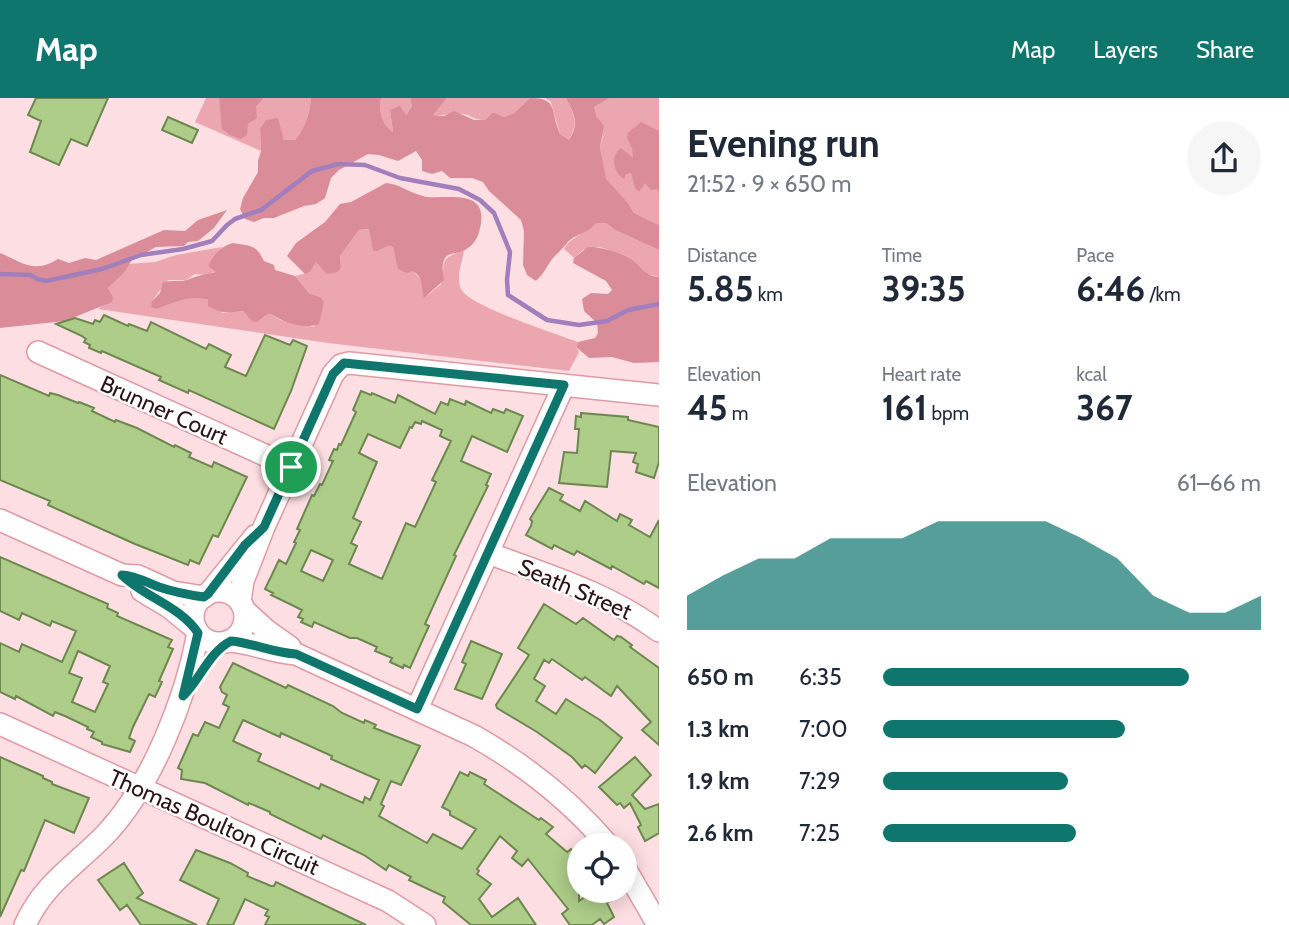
<!DOCTYPE html>
<html lang="en">
<head>
<meta charset="utf-8">
<style>
  body { margin:0; font-family:Cabin,sans-serif; background:#f6f6f7; color:#1f2937; height:100vh; display:flex; flex-direction:column; font-size:26px; white-space:nowrap }
  * { box-sizing:border-box; margin:0 }
  p { font-size:23px; color:#747a83 }
  .icon { flex:none; width:38px; height:38px; fill:none; stroke:currentColor; stroke-width:2; stroke-linecap:round; stroke-linejoin:round }
  .map { position:relative; flex:1; overflow:hidden }
  .sheet { display:flex; flex-direction:column; background:#fff; width:630px }
  .sheet>* { flex:none }
  .buttons { position:absolute; left:567px; top:735px; display:grid; gap:14px }
  .buttons a { display:grid; place-items:center; width:70px; height:70px; border-radius:50%; background:#fff; box-shadow:0 4px 18px #0003; font-size:35px }
  .pin { position:absolute; display:grid; place-items:center; width:60px; height:60px; color:#fff; margin:-30px; border:4px solid #fff; border-radius:50%; box-shadow:0 2px 7px #0007 }
  .round { display:grid; place-items:center; flex:none; width:74px; height:74px; border-radius:37px; background:#f6f6f7 }
  .overview { display:flex; align-items:center; justify-content:space-between; height:119px; padding:0 28px }
  h1 { font-size:38px; font-weight:700; line-height:52px }
  .stats { display:grid; grid-template-columns:repeat(3,1fr); gap:10px; height:119px; padding:7px 28px }
  .stats div { display:grid; align-content:center }
  .stats b { font-size:35px; font-weight:700 }
  .stats small { font-size:19px; font-weight:400 }
  .stats p { font-size:19px }
  .chart { height:196px; padding:14px 28px }
  .chart p { display:flex; justify-content:space-between }
  .chart svg { width:100%; height:126px; margin-top:7px; fill:#0f766e; opacity:.7 }
  ul { padding:0 28px; list-style:none; font-size:23px }
  li { display:grid; grid-template-columns:112px 84px 1fr; align-items:center; height:52px }
  li i { height:18px; border-radius:9px; background:#0f766e }
  header { display:flex; align-items:center; gap:42px; box-sizing:border-box; height:98px; padding:0 35px; background:#0f766e; color:#fff }
  header strong { font-size:33px }
  nav { display:flex; gap:38px; margin-inline-start:auto; font-size:24px }
  main { display:flex; flex:1; min-height:0 }
  .map>svg:first-child { display:block }
  .green { fill:#eca6b0 }
  .forest { fill:#db8c99 }
  .lines { fill:none; stroke-linecap:round; stroke-linejoin:round }
  .stream { stroke:#a17fbd; stroke-width:4.5 }
  .building { fill:#adcd89; stroke:#6e8750; stroke-width:2; fill-rule:evenodd }
  .minor-casing { stroke:#e19aa5; stroke-width:24 }
  .minor { stroke:#fff; stroke-width:21 }
  .route-casing { stroke:#fff; stroke-width:14 }
  .route { stroke:#0f766e; stroke-width:9 }
  .labels { text-anchor:middle; stroke-width:5; stroke-linejoin:round; paint-order:stroke }
  .street-label { font-size:23px; fill:#2e1419; stroke:#fff }
</style>
</head>
<body>
<header>
<strong>Map</strong>
<nav><a>Map</a><a>Layers</a><a>Share</a></nav>
</header>
<main>
<div class="map">
<svg width="659" height="827" viewBox="0 0 659 827">
  <rect width="100%" height="100%" fill="#fddee2"/>
  <!-- green -->
  <path class="green" d="M206,0H219L223,31L248,26L256,9L264,0H311C310,15 305,30 295,42H284L280,32L260,31L261,53L195,24Z
    M381,0H410L412,8L406,17L390,12L393,34C381,26 379,15 381,0Z
    M447,0H530L514,15L504,19L493,14L485,22C473,22 471,17 463,16C453,15 442,18 432,17Z
    M545,0H566C574,18 579,23 569,42L560,36L551,4Z
    M610,0H659V127L634,115L628,105L605,81L600,49L603,38L594,9Z
    M595,125H606L615,132L659,152V179L647,176L627,158L600,149L583,152L574,160L564,151C572,137 586,137 595,125Z
    M370,131L372,147L378,153L388,148L393,149C397,170 426,172 423,195L428,197L441,186C446,164 438,160 464,153C462,164 456,180 461,191C469,208 556,236 578,244L576,249L579,254L569,273L328,245L98,211L113,199L108,190L123,176L128,166L155,164L176,157L222,149L213,158L208,168L217,173L206,177L195,176L186,182H168L152,203L157,211C170,206 195,193 209,203C213,206 218,211 222,215L243,213L258,224L266,217L271,216L280,222L314,229L320,199L309,195L295,178L310,174L316,163L341,169L340,158L359,132Z"/>
  <!-- forest -->
  <path class="forest" d="M219,0H264L256,9L257,20L248,26L247,37L241,41L230,37L222,31Z
    M311,0H381C379,14 381,26 393,34L390,12L400,8L406,17L412,8L410,0H447L433,17L444,18L454,13L474,22H485L493,14L504,19L514,15L530,0C559,0 550,13 560,36L569,42C580,24 574,17 566,0H610L594,9L597,19L604,28L600,49L606,81L628,105L634,115L659,127V152L615,132L606,125H596C586,137 575,136 568,144C563,150 558,155 553,160C546,169 544,176 536,183L527,177L523,167L524,133L521,122L489,93L483,84L472,80H450L442,73L432,76L422,73V62L416,53L398,63L379,57L368,56L339,72L331,80L325,100L316,106L304,108L274,120H264L254,124L245,121L240,111L243,100L258,74V63L261,53L260,31L266,22L278,20L284,42H295C305,30 310,15 311,0Z
    M641,24L659,33V95L657,91L651,92L645,85L639,94L635,90L631,75L626,76L624,81C613,74 610,58 621,50L633,60L632,50L627,40L628,35Z
    M386,85C400,86 413,97 427,99C448,101 486,91 481,125C479,137 476,146 465,152C459,156 449,154 445,160C441,167 443,175 444,182L424,200C421,190 424,178 412,173L407,175L398,171L393,149L388,148L378,153H373L369,131L359,132L340,158L341,169L338,174L327,176L316,164L310,174L305,176L287,158L296,145L325,124L340,106L351,104Z
    M227,112L214,130L198,143L188,144L184,148L156,149L132,162L123,176L108,190L113,199L112,204L65,223L0,230V155C24,165 33,176 58,161L69,165L85,160L96,162L164,132L185,133L198,122Z
    M233,145C250,148 256,146 264,163L274,167L275,172L295,178L309,195L320,199L324,204L319,226C304,232 283,224 271,216L266,217L258,224C248,224 250,218 243,213C227,215 222,216 208,208V202C191,196 173,205 157,211L151,209L152,203L160,195L163,184C171,182 180,184 187,182C199,177 204,177 216,174L208,168C214,155 220,149 233,145Z
    M588,149C601,149 615,153 626,158C639,164 644,179 659,179V264L634,265L612,259L589,260L576,249L578,244L595,240L598,235L597,225L584,213L582,201L591,195L608,196L612,192L606,183L573,165L574,160Z"/>
  <g class="lines">
    <!-- stream -->
    <path class="stream" d="M0,176L31,177L37,181L46,183L102,171L141,157L183,151L212,143L227,127L235,121L261,112L312,73L338,66L365,67L400,80L459,91L480,102L494,115L510,154L507,182L508,197L547,222L579,227L607,223L628,212L659,206"/>
  </g>
  <!-- building -->
  <path class="building" d="M36,0H108L87,48L71,41L59,67L30,54L41,23L28,17Z
    M168,19L198,32L192,45L162,32Z
    M104,217L128,228L129,226L147,233L151,224L206,251L209,246L231,257L225,269L246,278L265,237L290,247L293,242L307,248L291,293L274,331L189,292L188,295L159,282L161,279L102,253L101,255L89,250L90,247L84,244L86,241L82,238L56,226L75,220L93,226L95,222L100,224Z
    M0,277L49,298L50,295L58,297L78,305L79,304L94,310L92,313L115,324L116,322L137,330L174,349L175,347L191,355L189,359L212,369L214,364L247,379L218,439L213,437L199,466L190,462L188,467L135,446L48,407L50,403L0,382Z
    M361,293L371,297L372,295L395,305L398,297L435,316L441,304L448,307L450,301L465,307L466,303L491,315L493,311L504,315L506,311L523,318L507,354L472,338L461,363L491,376L486,387L488,388L454,457L456,458L425,526L429,528L410,570L404,567L403,570L390,564L392,560L375,553L377,549L357,540H350L314,524L312,529L301,524L303,521L298,519L302,512L271,497L273,495L265,491L279,462L286,466L296,445L294,444L300,432L297,431L312,397L314,398L320,386L322,387L333,363L329,362L334,351L337,352L339,346L341,347L356,314L353,312ZM422,323L442,332L440,338L451,343L432,382L436,384L415,429L406,425L382,481L349,466L357,448L351,445L361,424L353,420L377,364L359,355L368,336L400,350L410,329L412,330L415,324L421,326ZM311,452L333,462L323,483L301,473Z
    M581,315L628,319V322L659,329V364L654,380L636,374L638,366L633,364L636,355L611,353L607,389L559,385L564,354L577,355L579,331H575L576,318L581,319Z
    M549,390L563,397L560,402L580,413L585,403L617,423L620,416L632,422L629,427L650,439L659,422V490L646,483L644,486L612,468L611,471L577,453L574,457L554,447L552,451L526,437L531,428L532,423L530,421Z
    M0,459L108,506L107,510L118,515L117,518L172,542L168,549L173,551L159,583L162,584L155,599L149,596L133,629L129,640L135,643L130,654L102,646V644L91,639L94,634L87,631L88,629L65,618L55,614L53,618L16,598L15,601L0,594V545L19,554L22,546L62,564L76,533L52,523L50,528L22,515L19,522L0,513ZM78,553L110,568L103,584L108,586L95,614L72,604L82,580L69,575Z
    M544,506L576,526L583,520L614,542L617,538L621,539L632,547L630,549L659,570V647L642,632L651,624L617,588L611,598L585,579L582,582L552,561L549,565L544,562L534,581L545,588L536,603L556,616L566,601L600,622L622,640L595,675L585,667L582,670L572,659L537,634L497,610L496,607L529,557L518,550Z
    M471,543L502,556L482,601L455,591L466,566L462,564Z
    M233,565L286,590L288,587L333,608L342,615L364,625L365,622L376,627L374,630L382,633L420,648L401,687L391,683L381,706L384,708L379,718L427,745L433,736L462,751L476,731L450,717V713L442,709L460,674L468,678L470,674L486,682L484,686L539,722L541,720L553,729L546,736L567,754L571,751L579,758V803L593,793H602L610,803L607,805L614,819L604,826L600,821L592,827H570L562,816L568,811L528,761L522,768L512,760L517,753L500,738L477,771L479,773L477,776L491,786L479,801L492,819L518,800L536,827H471L443,804L445,799L409,782L411,779L389,767L386,772L364,757L323,737L321,741L270,716V714L249,705L248,707L205,685L181,681L182,672L178,670L193,636L198,638L205,624L219,630L229,609L223,606L227,597L222,594L220,589ZM243,622L280,639L281,635L332,658L331,661L379,682L370,702L365,699L363,705L321,686L319,691L258,663L261,656L233,643Z
    M0,659L43,678V680L52,684V686L89,700L74,735L45,722L24,773L21,772L0,819Z
    M635,659L651,677L632,697L645,711L659,706V735L645,743L638,729L641,727L630,705L624,710L620,705L617,707L599,689Z
    M196,752L230,765L248,775L247,778L271,788H274L276,784L366,827H265L269,819L265,817L268,812L245,801L233,827H207L219,801L180,782Z
    M124,765L143,795L137,800L197,827H141L127,807L120,812L98,782Z"/>
  <g class="lines">
    <!-- minor casing -->
    <g class="minor-casing">
      <path id="minor" d="M38,254L291,369
        M0,422L122,477L138,478L173,494L204,499
        M488,455C547,477 608,495 659,533
        M193 519a26 26 0 1 1 52 0a26 26 0 1 1-52 0Z
        M142,493L169,509L196,531
        M208,496L255,438
        M240,504L243,483L264,429L333,276L341,267L349,265L659,297
        M244,512L266,532L290,549
        M231,543C253,545 274,555 296,556L474,638C525,667 570,702 608,747
        M417,611L564,287
        M0,626L388,803L425,827
        M625,770L658,827
        M25,827C44,785 75,768 106,736C152,687 186,600 198,535"/>
    </g>
    <!-- minor -->
    <use href="#minor" class="minor"/>
  </g>
  <g class="lines">
    <!-- route casing -->
    <g class="route-casing">
      <path id="route" d="M344,265L564,287L417,611L296,556C274,555 253,545 231,543C209,554 200,582 183,598L198,535C180,508 144,499 122,477C136,478 146,484 159,489C174,494 189,497 204,499L208,496L245,447L264,429L333,276Z"/>
    </g>
    <!-- route -->
    <use href="#route" class="route"/>
  </g>
  <g class="labels">
    <!-- street labels -->
    <g class="street-label">
      <text transform="translate(164 312) rotate(24)" y="8">Brunner Court</text>
      <text transform="translate(575 491) rotate(23)" y="8">Seath Street</text>
      <text transform="translate(214 724) rotate(24)" y="8">Thomas Boulton Circuit</text>
    </g>
  </g>
</svg>
<div class="buttons">
<a><svg class="icon" aria-label="locate" viewBox="0 0 24 24"><circle cx="12" cy="12" r="6"/><path d="M12 2v4M12 18v4M2 12h4M18 12h4"/></svg></a>
</div>
<div class="pin" style="left:291px;top:369px;background:#1e9e55"><svg class="icon" aria-label="arrive" viewBox="0 0 24 24"><path d="M6 21V4h12l-3 4 3 4H6"/></svg></div>
</div>
<section class="sheet">
<div class="overview"><div><h1>Evening run</h1><p>21:52 · 9 × 650 m</p></div><a class="round"><svg class="icon" aria-label="share" viewBox="0 0 24 24"><path d="M12 15V3M7 8l5-5 5 5M5 13v7h14v-7"/></svg></a></div>
<div class="stats">
<div><p>Distance</p><b>5.85<small> km</small></b></div>
<div><p>Time</p><b>39:35</b></div>
<div><p>Pace</p><b>6:46<small> /km</small></b></div>
</div>
<div class="stats">
<div><p>Elevation</p><b>45<small> m</small></b></div>
<div><p>Heart rate</p><b>161<small> bpm</small></b></div>
<div><p>kcal</p><b>367</b></div>
</div>
<div class="chart"><p><span>Elevation</span>61–66 m</p>
<svg viewBox="0 0 160 44" preserveAspectRatio="none"><path d="M0 44V32L10 25L20 19L30 19L40 12L50 12L60 12L70 6L80 6L90 6L100 6L110 12L120 19L130 32L140 38L150 38L160 32V44z"/></svg>
</div>
<ul>
<li><b>650 m</b>6:35<i style="width:81%"></i></li>
<li><b>1.3 km</b>7:00<i style="width:64%"></i></li>
<li><b>1.9 km</b>7:29<i style="width:49%"></i></li>
<li><b>2.6 km</b>7:25<i style="width:51%"></i></li>
</ul>
</section>
</main>
</body>
</html>
